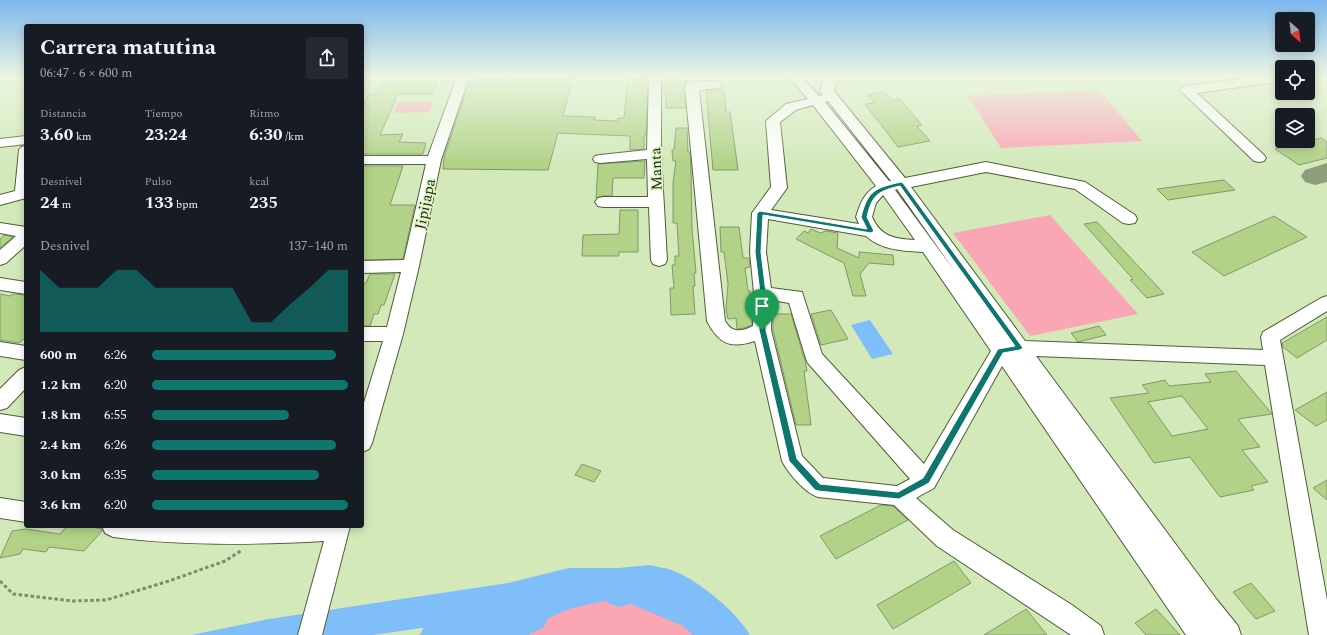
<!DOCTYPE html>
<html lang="es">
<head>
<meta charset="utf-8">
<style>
  body { margin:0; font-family:Spectral,serif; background:#242831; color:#f1f3f6; height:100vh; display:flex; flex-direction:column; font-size:15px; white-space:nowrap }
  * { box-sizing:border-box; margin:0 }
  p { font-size:13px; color:#9ea1a6 }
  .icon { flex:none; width:22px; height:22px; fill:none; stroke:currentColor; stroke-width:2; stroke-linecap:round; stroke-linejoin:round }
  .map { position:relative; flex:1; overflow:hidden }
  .details { position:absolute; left:24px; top:24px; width:340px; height:504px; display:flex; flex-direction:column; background:#171b24; border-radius:4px; box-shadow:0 2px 10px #0003 }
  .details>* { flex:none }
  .needle { width:26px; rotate:152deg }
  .buttons { position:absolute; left:1275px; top:12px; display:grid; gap:8px }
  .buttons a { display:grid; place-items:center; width:40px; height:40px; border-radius:4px; background:#171b24; box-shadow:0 2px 10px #0003; font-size:20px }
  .pin { position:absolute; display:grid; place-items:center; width:34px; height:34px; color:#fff; margin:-41px -17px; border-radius:50% 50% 50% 0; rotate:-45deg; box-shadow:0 0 4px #0007 }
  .pin .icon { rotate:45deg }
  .round { display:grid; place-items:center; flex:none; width:42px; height:42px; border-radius:4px; background:#242831 }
  .overview { display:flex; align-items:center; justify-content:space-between; height:68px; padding:0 16px }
  h1 { font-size:22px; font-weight:700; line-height:30px }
  .metrics { display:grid; grid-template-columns:repeat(3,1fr); gap:6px; height:68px; padding:4px 16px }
  .metrics div { display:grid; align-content:center }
  .metrics b { font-size:17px; font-weight:700 }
  .metrics small { font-size:11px; font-weight:400 }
  .metrics p { font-size:11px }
  .chart { height:112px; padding:8px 16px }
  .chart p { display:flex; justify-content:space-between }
  .chart svg { width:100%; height:72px; margin-top:4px; fill:#0f766e; opacity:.7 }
  ul { padding:0 16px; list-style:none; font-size:13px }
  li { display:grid; grid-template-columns:64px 48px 1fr; align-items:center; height:30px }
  li i { height:10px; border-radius:5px; background:#0f766e }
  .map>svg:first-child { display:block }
  .green { fill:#fba6b5 }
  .water { fill:#80bef9 }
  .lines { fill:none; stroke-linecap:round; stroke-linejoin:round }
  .river { fill:#80bef9; fill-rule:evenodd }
  .taxiway { fill:#8e9e7a; fill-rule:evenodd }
  .building { fill:#b1d287; stroke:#83976b; fill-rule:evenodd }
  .minor-casing { stroke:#4d5f35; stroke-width:2 }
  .path { stroke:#7d8c6b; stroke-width:3; stroke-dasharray:3.5 2.5; stroke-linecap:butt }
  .minor { fill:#fff; fill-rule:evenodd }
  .route { fill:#0f766e; stroke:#fff; fill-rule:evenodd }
  .labels { text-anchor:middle; stroke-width:3.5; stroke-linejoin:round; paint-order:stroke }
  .street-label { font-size:15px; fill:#212917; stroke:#e1f7c7 }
</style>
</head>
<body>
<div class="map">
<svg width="1327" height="635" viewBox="0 0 1327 635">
  <rect width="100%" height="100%" fill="#d3e9ba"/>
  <!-- green -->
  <path class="green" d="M1099,90L1142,141L1001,148L968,96Z
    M433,101L430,112L394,113L398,102Z
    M1050,215L1138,314L1030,336L953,233Z
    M592,599L675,605L701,635H417L505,620Z"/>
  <!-- water -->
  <path class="water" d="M870,320L893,354L872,359L851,325Z
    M649,565C657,567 667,568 674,571C698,580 738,613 750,635H722L717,621L695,604L666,596H628L572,608L518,631L477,620L373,635H191L269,619L508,583L569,568H618Z"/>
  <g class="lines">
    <!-- river -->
    <path class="river" d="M631,574L705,604L727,624L732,635H693L683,626L631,604L619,607L608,603L604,592L608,581Z
      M533,600L544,605L549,616L544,627L528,635H420L425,624L436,619L463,618L508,612Z"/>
    <!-- taxiway -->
    <path class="taxiway" d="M1327,163V182L1315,185L1305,182L1301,176L1305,170Z"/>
  </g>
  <!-- building -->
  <path class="building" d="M478,77H573L563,116L595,117L594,120L617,121L618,118H624L628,77H648L646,136H644V149L630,150V136L558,133L548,170L443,169L444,157L468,85L470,82Z
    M662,80H687L684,86L686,108H666V91H662Z
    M382,83H437L433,94H398L380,135L403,134L399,142L426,143L423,154H362V108L368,95L375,94Z
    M724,90L726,112H730L738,170H713L706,91Z
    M884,92L892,100L900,99L922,125L917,126L930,141L898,147L865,104L875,103L868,95Z
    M676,128H687L688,152H690L691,171L692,228L696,273H694L695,286H693L695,314L671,315L670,288H674L672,265H675V256H679L677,223H673V183L676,161H673L672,150H674Z
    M1321,138L1327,142V158L1299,165L1275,149Z
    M645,161L644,178H613L612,196H603L596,198L598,164Z
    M362,166H403L390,205H415L403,259L362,260Z
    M1224,180L1235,190L1168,200L1157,189Z
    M620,210H638V252H619V256H582L583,235L619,234Z
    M1274,216L1307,237L1224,276L1192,252Z
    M1097,222L1156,285L1164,294L1147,298L1130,280L1133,279L1084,224Z
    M720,227H739L743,258H749L750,267L745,268L748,291H750L752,325L744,328L737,329L736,318L728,319L726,309L728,284L724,252H721Z
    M811,229L820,233L826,231L838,233L837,248L859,258V252L893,255L894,265L869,263L860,274L866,296H853L844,263L796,239L804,231L808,233Z
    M4,235L13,237L0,248V239Z
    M370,274H395L384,305H381L378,314H374L370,326H362V284L366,283Z
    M0,294L10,296L13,294L26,295V337L19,343L0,340Z
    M831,310L848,339L821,345L811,314Z
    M773,314H791L805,361L807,371H804L811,425H796L773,330Z
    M1327,317V340L1297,358L1283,347L1282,343Z
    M1099,326L1106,335L1078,342L1071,333Z
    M1236,371L1272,414L1238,419L1260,447L1242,450L1268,482L1251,486L1254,490L1220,497L1190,457L1154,463L1110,398L1149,393L1142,385L1165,380L1169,386L1211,382L1205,374ZM1182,396L1208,429L1172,436L1148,402Z
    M1327,392V420L1316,426L1295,410Z
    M582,464L601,471L594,482L575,475Z
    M1327,480V500L1313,488Z
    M881,505L893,506L908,520L836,559L820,536Z
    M67,526H86L102,529V531L84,551L49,547L46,552L23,549L20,554L0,558L12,531L26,529L60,534Z
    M954,561L971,583L893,629L877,605Z
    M1251,583L1275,611L1256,619L1233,592Z
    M1026,609L1047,635H984Z
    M1156,609L1180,635H1146L1135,623Z"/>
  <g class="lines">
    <!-- minor casing -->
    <g class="minor-casing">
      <path id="minor" d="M457,77H469L441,160L419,266L403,334L372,443L369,449L362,452V409L383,341H362V327H387L401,272L362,273V261L404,260L426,164H362V156H428Z
        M649,77H661V154L667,260L665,264L659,266L653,264L651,260L649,207H603L598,206L595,202L598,198L603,197H648L647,159L600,163L595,162L593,159L595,156L600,155L647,150Z
        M789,77H802L819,96L823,95L820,91L825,77H842L836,82L834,91L905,178L986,162L1085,182L1135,215L1137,219L1135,223L1129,224L1123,223L1075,189L986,172L911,187L1025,341L1263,350L1261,337L1263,332L1321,298L1327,296V311L1280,340L1327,600V635H1309L1265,365L1036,356L1217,600L1238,626L1241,635H1186L1002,366L934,488L916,498L953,530L1072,605L1101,626L1104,635H1071L937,546L894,505L818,497C804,492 789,474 782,461L755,341C730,349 719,344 707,321L685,86L687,83C697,81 710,80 720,82L722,85L720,88L699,90L725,321C732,333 741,332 753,326L754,293L750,252L752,213L771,187L766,121L786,104L808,99ZM828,101L891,181H889L825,102ZM813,105L876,186C864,193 860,204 856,217L859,224L771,210L787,188L780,122L796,110ZM897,189L956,273L895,190ZM883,195L915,240C895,239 881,237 872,217L876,203ZM768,219L866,236C881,250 904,251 923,252L991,351L924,464L822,354L802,292L771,288L766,252ZM772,300L789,303L807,362L910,479L897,486L823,478L802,456L771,330Z
        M1255,77H1282V81L1197,93L1264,155L1266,158L1264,161L1259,162L1254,161L1180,90L1182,87L1187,86Z
        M26,136V144L0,147V139Z
        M26,146V198L0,205V195L15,191L19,150L21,147Z
        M0,223L26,227V245L6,263L0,265V250L16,236L0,233Z
        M0,278L26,282V294L0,290Z
        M0,342L26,346V360L0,356Z
        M26,367V388L7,408L0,410V389L19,370Z
        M0,414L26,418V436L0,432Z
        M0,498L26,502V522L0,518Z
        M102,526H350L322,635H298L324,541C253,545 183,546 113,537L105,533Z"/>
    </g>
    <!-- path -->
    <path class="path" d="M0,581L13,594L73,601L106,600L169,581L225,561L242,550"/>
    <!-- minor -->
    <use href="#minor" class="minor"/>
  </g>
  <!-- sky -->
  <linearGradient id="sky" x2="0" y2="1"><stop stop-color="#7eb8ef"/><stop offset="0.46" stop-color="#ebf5e0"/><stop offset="1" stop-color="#ebf5e0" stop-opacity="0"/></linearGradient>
  <rect width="1327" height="166" fill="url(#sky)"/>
  <!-- route -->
  <path class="route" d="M901,182L903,183L1023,348L1020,350L1003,353L929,483L899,499L818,491L815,490L789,461L759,330L760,293L755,252L757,213L760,211L867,229L861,217C868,190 875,188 901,182ZM900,186L1015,346L998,349L923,478L898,492L820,484L797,459L766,330V293L761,252L763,215L871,233L874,231L867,217C872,195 878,191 900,186Z"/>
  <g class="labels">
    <!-- street labels -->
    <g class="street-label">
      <text transform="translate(656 169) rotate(-92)" y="5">Manta</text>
      <text transform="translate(425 204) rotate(-78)" y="5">Jipijapa</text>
    </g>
  </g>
</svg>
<div class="buttons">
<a><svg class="needle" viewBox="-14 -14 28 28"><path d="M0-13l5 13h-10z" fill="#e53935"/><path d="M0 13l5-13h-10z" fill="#9ea1a6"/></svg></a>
<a><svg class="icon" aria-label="locate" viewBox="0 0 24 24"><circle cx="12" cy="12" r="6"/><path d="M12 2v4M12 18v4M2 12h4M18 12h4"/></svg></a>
<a><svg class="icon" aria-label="layers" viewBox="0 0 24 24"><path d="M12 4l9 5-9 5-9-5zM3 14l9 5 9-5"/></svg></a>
</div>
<div class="pin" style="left:762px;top:330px;background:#1e9e55"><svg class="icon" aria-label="arrive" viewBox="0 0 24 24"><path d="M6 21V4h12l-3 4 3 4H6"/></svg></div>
<section class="details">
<div class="overview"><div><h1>Carrera matutina</h1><p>06:47 · 6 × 600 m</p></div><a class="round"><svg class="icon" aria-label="share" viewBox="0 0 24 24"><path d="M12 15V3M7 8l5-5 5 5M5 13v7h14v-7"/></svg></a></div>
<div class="metrics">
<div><p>Distancia</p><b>3.60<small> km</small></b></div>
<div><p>Tiempo</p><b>23:24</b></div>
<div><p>Ritmo</p><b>6:30<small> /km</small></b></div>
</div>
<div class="metrics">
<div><p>Desnivel</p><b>24<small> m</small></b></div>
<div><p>Pulso</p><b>133<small> bpm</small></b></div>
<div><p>kcal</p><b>235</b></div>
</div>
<div class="chart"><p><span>Desnivel</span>137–140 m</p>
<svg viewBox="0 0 160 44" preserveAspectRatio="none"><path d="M0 44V6L10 17L20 17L30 17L40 6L50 6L60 17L70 17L80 17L90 17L100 17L110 38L120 38L130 27L140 17L150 6L160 6V44z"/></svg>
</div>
<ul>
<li><b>600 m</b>6:26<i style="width:94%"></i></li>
<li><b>1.2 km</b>6:20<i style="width:100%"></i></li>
<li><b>1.8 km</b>6:55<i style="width:70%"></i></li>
<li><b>2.4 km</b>6:26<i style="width:94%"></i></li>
<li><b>3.0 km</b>6:35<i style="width:85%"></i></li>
<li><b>3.6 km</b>6:20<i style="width:100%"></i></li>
</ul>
</section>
</div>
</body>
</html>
